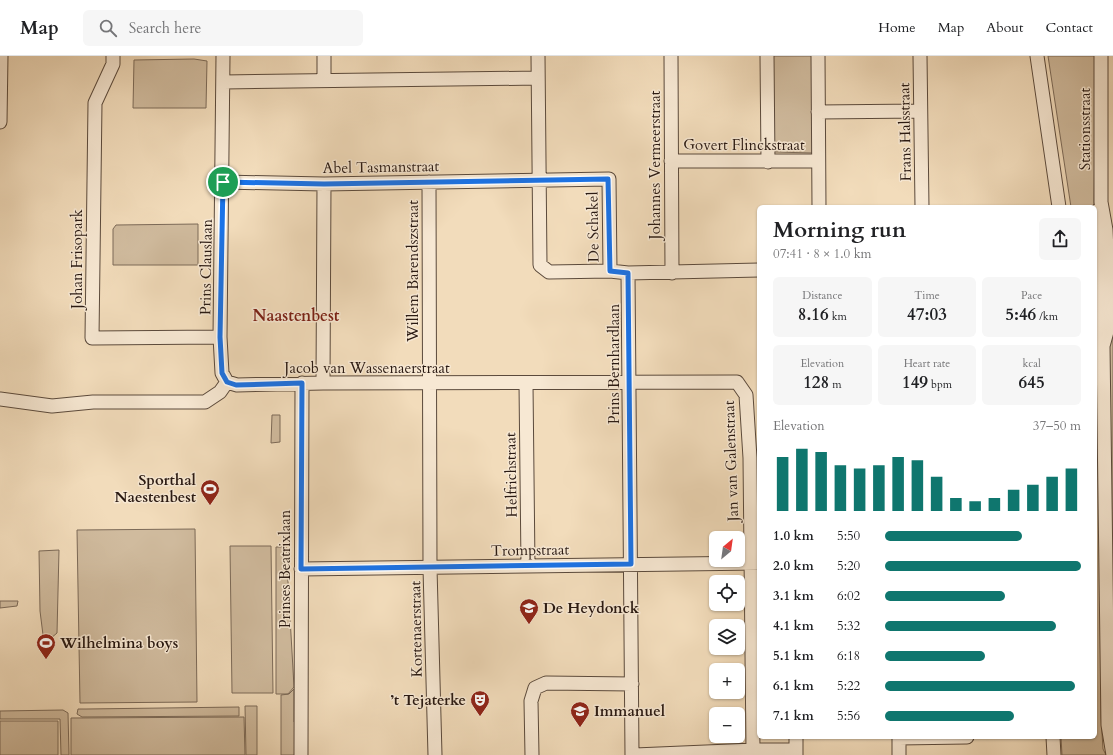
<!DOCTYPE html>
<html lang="en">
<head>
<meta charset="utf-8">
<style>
  body { margin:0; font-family:Cardo,serif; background:#f6f6f6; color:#202124; height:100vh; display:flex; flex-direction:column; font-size:15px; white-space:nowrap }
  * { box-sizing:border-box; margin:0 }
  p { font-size:13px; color:#757577 }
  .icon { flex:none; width:22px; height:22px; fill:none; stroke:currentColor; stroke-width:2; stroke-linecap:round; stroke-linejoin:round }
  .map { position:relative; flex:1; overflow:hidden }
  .drawer { position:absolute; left:757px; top:149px; width:340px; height:534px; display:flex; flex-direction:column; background:#fff; border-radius:6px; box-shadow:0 1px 3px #0004 }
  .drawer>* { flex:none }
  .needle { width:26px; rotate:29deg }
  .controls { position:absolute; left:709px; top:475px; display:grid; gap:8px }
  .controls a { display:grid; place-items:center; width:36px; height:36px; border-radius:6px; background:#fff; box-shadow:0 1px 3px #0004; font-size:20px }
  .pin { position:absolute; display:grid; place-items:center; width:34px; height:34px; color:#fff; margin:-17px; border:2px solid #fff; border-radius:50%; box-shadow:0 1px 4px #0007 }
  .round { display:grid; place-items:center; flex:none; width:42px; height:42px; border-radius:6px; background:#f6f6f6 }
  .headline { display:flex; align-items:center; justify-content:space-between; height:68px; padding:0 16px }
  h1 { font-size:22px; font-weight:700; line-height:30px }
  .metrics { display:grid; grid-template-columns:repeat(3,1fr); gap:6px; height:68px; padding:4px 16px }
  .metrics div { display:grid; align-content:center; border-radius:6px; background:#f6f6f6; text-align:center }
  .metrics b { font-size:17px; font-weight:700 }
  .metrics small { font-size:11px; font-weight:400 }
  .metrics p { font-size:11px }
  .chart { height:112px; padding:8px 16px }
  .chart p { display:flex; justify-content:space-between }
  .chart svg { width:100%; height:72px; margin-top:4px; stroke:#0f766e; stroke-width:6 }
  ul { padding:0 16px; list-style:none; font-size:13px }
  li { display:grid; grid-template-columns:64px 48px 1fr; align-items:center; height:30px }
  li i { height:10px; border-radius:5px; background:#0f766e }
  header { display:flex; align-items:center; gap:24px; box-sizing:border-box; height:56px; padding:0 20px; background:#fff; border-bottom:1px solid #e0e0e0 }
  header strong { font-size:19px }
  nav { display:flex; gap:22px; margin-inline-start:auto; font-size:14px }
  .search { width:280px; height:36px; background:#f6f6f6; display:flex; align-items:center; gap:10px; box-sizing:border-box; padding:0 14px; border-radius:6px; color:#757577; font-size:15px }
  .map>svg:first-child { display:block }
  .green { fill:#d0bb9e; stroke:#7c6a58 }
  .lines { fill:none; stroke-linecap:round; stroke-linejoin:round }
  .minor-casing { stroke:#5b4a3c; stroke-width:15 }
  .minor { stroke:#f7e8d3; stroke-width:13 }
  .route-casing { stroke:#fff; stroke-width:8 }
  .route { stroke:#1a73e8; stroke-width:5 }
  .labels { text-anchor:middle; stroke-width:3; stroke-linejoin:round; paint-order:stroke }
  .street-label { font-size:15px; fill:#291912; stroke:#f7e8d3 }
  .poi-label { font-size:15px; font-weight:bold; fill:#291912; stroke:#f7e8d3; text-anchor:start }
  .neighbourhood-label { font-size:16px; font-weight:bold; fill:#7a1f14; stroke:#f7e8d3 }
</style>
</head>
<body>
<header>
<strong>Map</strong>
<div class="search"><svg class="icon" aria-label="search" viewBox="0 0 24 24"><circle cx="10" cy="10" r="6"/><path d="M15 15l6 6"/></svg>Search here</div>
<nav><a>Home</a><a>Map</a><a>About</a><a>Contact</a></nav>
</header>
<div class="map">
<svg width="1113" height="699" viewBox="0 0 1113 699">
  <rect width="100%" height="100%" fill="#f2dcbb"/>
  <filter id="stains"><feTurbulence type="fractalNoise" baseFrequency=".005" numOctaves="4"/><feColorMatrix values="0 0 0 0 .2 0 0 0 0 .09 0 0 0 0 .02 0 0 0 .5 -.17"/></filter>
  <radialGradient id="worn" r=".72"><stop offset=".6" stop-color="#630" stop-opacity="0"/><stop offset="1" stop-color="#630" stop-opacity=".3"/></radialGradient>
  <!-- green -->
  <path class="green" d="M773,0H814L813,97L774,96Z
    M1048,0H1096L1094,151H1071Z
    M194,3L207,5L206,52H133L134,4Z
    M198,168V209H113V173L116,169Z
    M1112,252H1113V677L1108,307Z
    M1095,280L1099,411L1101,661L1103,693L1106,699H1062L1061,681H1095Z
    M272,359H280V386L271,387Z
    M195,473L197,646L80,647L77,474Z
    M230,490H271L273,637H232Z
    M276,491H286L294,631L288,638H276Z
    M59,494L57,577L50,583L43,579L40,555L39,495Z
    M0,545H18L17,550L0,552Z
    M294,633V666L298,670L295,699H281V639L289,638Z
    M245,650H257V699H246Z
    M239,651V660L82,661L77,658L78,653H86Z
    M63,654L68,657L69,699H61L60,663H0V655Z
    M244,661L245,699H71V662Z
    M0,665H58V699H0Z"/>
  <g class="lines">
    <!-- minor casing -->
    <g class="minor-casing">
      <path id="minor" d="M113,0V8L95,47L92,282L220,281
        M223,0L220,281L222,317L227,326
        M324,0V24
        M538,0L540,209L549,216L610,215L628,217L632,699
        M671,0L672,217
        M767,0L768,106
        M818,0L819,151
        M920,0L922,151
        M1037,0L1059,151
        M1101,0V146L1106,174L1109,234L1108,272L1103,290L1108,669L1113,699
        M224,26L538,22
        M818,56L920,55
        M0,66L1,0
        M671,105H818
        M223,126L324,128L609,123L610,215
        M429,126L430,512L435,699
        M1099,153L1096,174L1097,273L1103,290
        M628,217L759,214
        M323,327L324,128
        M526,328L528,510
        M0,343L52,350L93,346H205L220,336L227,326L237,329L323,327L737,326L746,339L750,402L753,694
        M301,513L759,507
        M796,681V699
        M899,681V699
        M1053,681L1054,699
        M899,682L967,681
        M301,699L302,327
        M532,699L531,645L535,632L546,627L632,628
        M635,699L753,694H796"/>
    </g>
    <!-- minor -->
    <use href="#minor" class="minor"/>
  </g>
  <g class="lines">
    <!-- route casing -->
    <g class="route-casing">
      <path id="route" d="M608,123L610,215L628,217L631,508L301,513L302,327L236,329L227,326L222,317L220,281L223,126L324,128Z"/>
    </g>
    <!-- route -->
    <use href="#route" class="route"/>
  </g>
  <!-- icons -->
  <defs>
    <g id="stadium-pin" transform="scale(1)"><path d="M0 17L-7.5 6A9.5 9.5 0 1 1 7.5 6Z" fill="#8f2418" stroke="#f7e8d3"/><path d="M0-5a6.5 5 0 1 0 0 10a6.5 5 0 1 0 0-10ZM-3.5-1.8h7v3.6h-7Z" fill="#fff"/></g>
    <g id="school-pin" transform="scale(1)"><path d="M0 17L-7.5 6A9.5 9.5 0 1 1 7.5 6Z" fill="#8f2418" stroke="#f7e8d3"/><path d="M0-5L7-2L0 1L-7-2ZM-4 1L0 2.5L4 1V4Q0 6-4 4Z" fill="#fff"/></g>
    <g id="theatre-pin" transform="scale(1)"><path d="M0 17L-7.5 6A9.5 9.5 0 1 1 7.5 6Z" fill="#8f2418" stroke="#f7e8d3"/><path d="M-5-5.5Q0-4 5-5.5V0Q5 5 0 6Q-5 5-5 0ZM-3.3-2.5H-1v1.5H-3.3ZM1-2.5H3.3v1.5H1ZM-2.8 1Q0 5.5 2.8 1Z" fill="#fff"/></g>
  </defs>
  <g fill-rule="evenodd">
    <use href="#stadium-pin" x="210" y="433"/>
    <use href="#school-pin" x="529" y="552"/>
    <use href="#stadium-pin" x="46" y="587"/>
    <use href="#theatre-pin" x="480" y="644"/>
    <use href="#school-pin" x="580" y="655"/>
  </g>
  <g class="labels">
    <!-- street labels -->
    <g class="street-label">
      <text transform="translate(1085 73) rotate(-90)" y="5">Stationsstraat</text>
      <text transform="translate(905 76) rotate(-91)" y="5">Frans Halsstraat</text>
      <text x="744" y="94">Govert Flinckstraat</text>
      <text transform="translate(655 109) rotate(-90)" y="5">Johannes Vermeerstraat</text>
      <text transform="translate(381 111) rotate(-1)" y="5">Abel Tasmanstraat</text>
      <text transform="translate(593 171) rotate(-91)" y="5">De Schakel</text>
      <text transform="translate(77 203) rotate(-90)" y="5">Johan Frisopark</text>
      <text transform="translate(206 211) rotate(-89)" y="5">Prins Clauslaan</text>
      <text transform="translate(413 215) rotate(-90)" y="5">Willem Barendszstraat</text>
      <text transform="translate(614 308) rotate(-90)" y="5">Prins Bernhardlaan</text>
      <text x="367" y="317">Jacob van Wassenaerstraat</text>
      <text transform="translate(731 405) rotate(-92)" y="5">Jan van Galenstraat</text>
      <text transform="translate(511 419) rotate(-91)" y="5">Helfrichstraat</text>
      <text transform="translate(530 494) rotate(-1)" y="5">Trompstraat</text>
      <text transform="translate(285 513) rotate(-90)" y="5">Prinses Beatrixlaan</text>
      <text transform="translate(416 573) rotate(-91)" y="5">Kortenaerstraat</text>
    </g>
    <!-- poi labels -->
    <g class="poi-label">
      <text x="196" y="429" text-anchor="end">Sporthal<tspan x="196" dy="17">Naestenbest</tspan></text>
      <text x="543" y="557">De Heydonck</text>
      <text x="60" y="592">Wilhelmina boys</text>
      <text x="466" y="649" text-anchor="end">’t Tejaterke</text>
      <text x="594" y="660">Immanuel</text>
    </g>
    <!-- neighbourhood labels -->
    <g class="neighbourhood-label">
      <text x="296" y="265">Naastenbest</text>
    </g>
  </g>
  <rect width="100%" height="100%" filter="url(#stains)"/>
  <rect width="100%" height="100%" fill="url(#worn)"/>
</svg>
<div class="controls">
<a><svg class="needle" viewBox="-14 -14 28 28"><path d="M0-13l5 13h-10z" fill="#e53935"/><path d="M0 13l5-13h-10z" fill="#757577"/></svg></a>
<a><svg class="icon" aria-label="locate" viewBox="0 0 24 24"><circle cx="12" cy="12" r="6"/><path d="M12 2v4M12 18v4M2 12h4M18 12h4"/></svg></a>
<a><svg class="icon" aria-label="layers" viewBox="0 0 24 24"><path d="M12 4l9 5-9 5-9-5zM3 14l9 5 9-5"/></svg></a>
<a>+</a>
<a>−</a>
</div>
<div class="pin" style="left:223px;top:126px;background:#1e9e55"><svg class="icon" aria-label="arrive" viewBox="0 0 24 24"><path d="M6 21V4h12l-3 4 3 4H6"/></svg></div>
<section class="drawer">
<div class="headline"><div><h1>Morning run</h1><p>07:41 · 8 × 1.0 km</p></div><a class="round"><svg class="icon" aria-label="share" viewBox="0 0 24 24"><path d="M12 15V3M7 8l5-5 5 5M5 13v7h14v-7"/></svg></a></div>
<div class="metrics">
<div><p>Distance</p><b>8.16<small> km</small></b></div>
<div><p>Time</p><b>47:03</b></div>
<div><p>Pace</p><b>5:46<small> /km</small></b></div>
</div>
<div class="metrics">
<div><p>Elevation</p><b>128<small> m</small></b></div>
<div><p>Heart rate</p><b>149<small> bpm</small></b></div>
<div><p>kcal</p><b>645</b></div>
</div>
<div class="chart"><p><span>Elevation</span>37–50 m</p>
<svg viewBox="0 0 160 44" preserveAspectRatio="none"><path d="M5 44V11M15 44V6M25 44V8M35 44V16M45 44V18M55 44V16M65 44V11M75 44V13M85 44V23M95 44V36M105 44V38M115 44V36M125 44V31M135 44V28M145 44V23M155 44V18"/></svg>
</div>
<ul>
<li><b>1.0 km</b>5:50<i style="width:70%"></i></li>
<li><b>2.0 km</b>5:20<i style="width:100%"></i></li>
<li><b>3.1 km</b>6:02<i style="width:61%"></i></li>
<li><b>4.1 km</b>5:32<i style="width:87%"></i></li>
<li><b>5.1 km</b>6:18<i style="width:51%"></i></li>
<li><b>6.1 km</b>5:22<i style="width:97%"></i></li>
<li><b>7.1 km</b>5:56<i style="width:66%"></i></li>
</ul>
</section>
</div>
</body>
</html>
